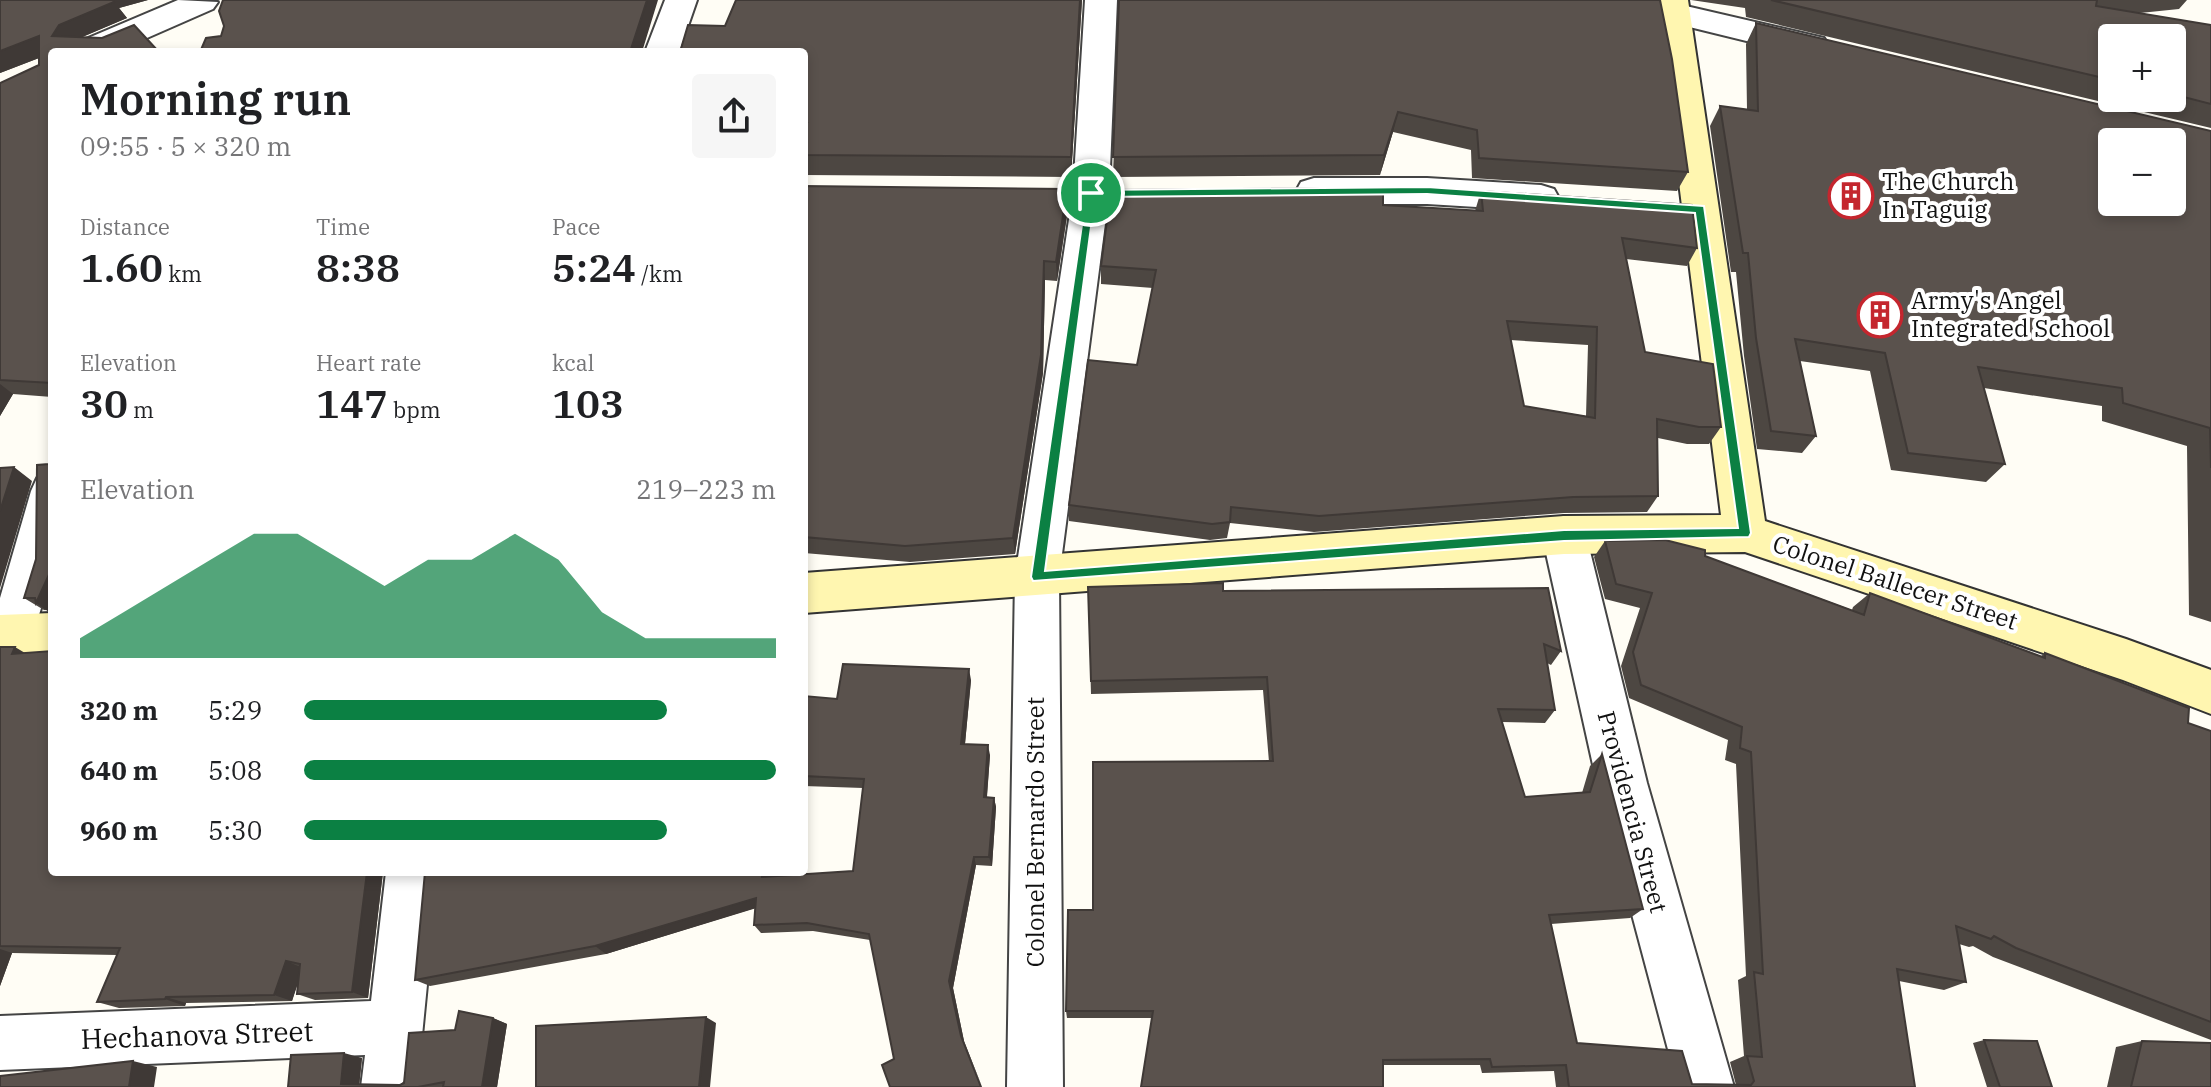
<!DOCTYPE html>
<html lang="en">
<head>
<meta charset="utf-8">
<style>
  body { margin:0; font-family:"IBM Plex Serif",serif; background:#f6f6f6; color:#202124; height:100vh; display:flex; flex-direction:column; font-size:30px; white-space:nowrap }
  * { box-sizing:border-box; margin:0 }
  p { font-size:26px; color:#757577 }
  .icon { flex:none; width:44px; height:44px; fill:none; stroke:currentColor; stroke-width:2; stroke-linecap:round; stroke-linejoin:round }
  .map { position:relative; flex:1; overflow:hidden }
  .side { position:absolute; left:48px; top:48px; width:760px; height:828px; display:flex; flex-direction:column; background:#fff; border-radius:8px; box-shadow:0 4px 12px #0003 }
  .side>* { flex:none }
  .controls { position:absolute; left:2098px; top:24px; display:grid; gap:16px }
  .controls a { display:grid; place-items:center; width:88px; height:88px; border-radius:8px; background:#fff; box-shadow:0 4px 12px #0003; font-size:40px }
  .pin { position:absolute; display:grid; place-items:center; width:68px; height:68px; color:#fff; margin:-34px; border:4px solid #fff; border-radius:50%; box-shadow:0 2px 8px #0007 }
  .round { display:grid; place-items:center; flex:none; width:84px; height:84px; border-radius:8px; background:#f6f6f6 }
  .overview { display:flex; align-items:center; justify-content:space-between; height:136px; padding:0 32px }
  h1 { font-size:44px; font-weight:600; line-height:60px }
  .figures { display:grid; grid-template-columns:repeat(3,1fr); gap:12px; height:136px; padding:8px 32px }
  .figures div { display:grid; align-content:center }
  .figures b { font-size:40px; font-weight:600 }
  .figures small { font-size:22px; font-weight:400 }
  .figures p { font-size:22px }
  .chart { height:224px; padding:16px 32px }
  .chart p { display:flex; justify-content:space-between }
  .chart svg { width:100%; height:144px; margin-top:8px; fill:#0b8043; opacity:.7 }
  ul { padding:0 32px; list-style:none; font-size:26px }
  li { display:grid; grid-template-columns:128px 96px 1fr; align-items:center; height:60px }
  li i { height:20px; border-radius:10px; background:#0b8043 }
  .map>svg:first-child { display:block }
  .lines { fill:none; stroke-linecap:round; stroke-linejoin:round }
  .street-casing { stroke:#444; stroke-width:4 }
  .secondary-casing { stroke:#333; stroke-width:4 }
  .street { fill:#fff; fill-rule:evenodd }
  .secondary { fill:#fff6b0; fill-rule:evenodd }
  .wall { fill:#4d4742; fill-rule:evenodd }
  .shaded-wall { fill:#3f3936 }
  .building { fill:#5a524d; stroke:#3f3936; stroke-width:2; fill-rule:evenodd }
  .route { fill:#0b8043; stroke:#fff; stroke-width:2; fill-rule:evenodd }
  .labels { text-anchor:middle; stroke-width:8; stroke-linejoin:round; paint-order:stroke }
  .poi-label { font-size:24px; fill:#111; stroke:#fff; text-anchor:start }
  .street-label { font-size:24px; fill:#111; stroke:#fff }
  .near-street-label { font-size:28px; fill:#111; stroke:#fff }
</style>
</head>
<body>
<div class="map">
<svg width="2211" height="1087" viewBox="0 0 2211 1087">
  <rect width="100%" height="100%" fill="#fffdf5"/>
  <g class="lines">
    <!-- street casing -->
    <g class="street-casing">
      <path id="street" d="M178,0L218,2L213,9L115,52H69L74,44Z
        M665,0H697L679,52H645Z
        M1085,0H1117L1109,193L1059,577L1063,1087H1007L1015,577L1073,193Z
        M1673,3L1824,38L1829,46L1824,54L1812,57L1661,20L1657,13L1661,6Z
        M1314,178H1427L1541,185L1554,189L1559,198L1554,207L1541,211L1427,204H1314L1301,200L1296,191L1301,182Z
        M52,473V572L28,651L12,657L0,652V598L31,491L37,478Z
        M1564,516L1579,522L1586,535L1647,783L1734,1087H1678L1597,783L1542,535L1549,522Z
        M386,872H438L417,1087H361L365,1055L0,1070V1016L371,1001Z"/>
    </g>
    <!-- secondary casing -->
    <g class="secondary-casing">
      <path id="secondary" d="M1656,0H1688L1765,521L2126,639L2211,670V714L2123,680L1745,552L1564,554L804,613V573L1564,516L1721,515Z
        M52,613V655L0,657V615Z"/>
    </g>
    <!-- street -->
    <use href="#street" class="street"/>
    <!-- secondary -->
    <use href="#secondary" class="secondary"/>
  </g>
  <!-- wall -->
  <path class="wall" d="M0,0H148L119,8L127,18L82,37L159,52H52V397L13,394L0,416V83L39,65V58L0,73Z
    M1082,0L1071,177L804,175V52L725,26Z
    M1119,0L1688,172L1677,191L1472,178L1471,150L1393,132L1380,175L1113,177Z
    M1691,0H2187L2179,9L2140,13L2211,25V128L1746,17L1745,8ZM2112,38H2172V98H2112Z
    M1756,23L2211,131V622L2189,615L2187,446L2102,421V406L1984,388L2005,464L1986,482L1891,470L1870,371L1800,361L1816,436L1802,453L1757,449L1744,356L1736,272H1731L1710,126L1720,106L1747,110L1746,44Z
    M804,186L1068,209L1057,281L1045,280L1043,373L1015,554L910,562L804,553Z
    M1481,191L1697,248L1687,266L1626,259L1645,352L1721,427L1709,444H1687L1658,438V496L1647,512L1564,513L1314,532L1230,523L1227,538L1210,540L1069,521V505L1137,365L1153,288L1101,284V266L1373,193L1383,205L1475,211ZM1510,340L1588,345L1586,416L1524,406Z
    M52,458V614L47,610H44L24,598L36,559L49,464Z
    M1605,541L1705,556L1852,610L1853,607L1870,593L2040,657L2045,653L2188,723L2211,731V1040L1993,957L1973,946L1969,947L1959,944L1966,982L1944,990L1899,981L1915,1087H1556L1554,1071L1482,1073L1480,1065H1383L1152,1018H1067L1066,1011L1093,910L1269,762L1263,690L1091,694L1088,587L1223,591L1548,588L1561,651L1551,665L1547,663L1555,710L1545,723L1502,722L1525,797L1582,793L1590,766L1602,754L1643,909L1630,918L1551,924L1577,1043L1692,1084L1736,1085L1730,1062L1744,1056L1738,980L1746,976L1736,764L1725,760L1728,740L1629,698L1621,666L1640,608L1605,599L1594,557Z
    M0,647L383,872L368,998L315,1000L297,994L298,982L292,1001L186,1003L185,1006L119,1008L97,1002L117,955L12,953L0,986Z
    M971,680L965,744L990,755L987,797L994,798L996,807L992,866L976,865L953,988L964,1041L894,1059L870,940L813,931L761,933L754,925L755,908L606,954L430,986L415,980L771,876L853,871L863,788L804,786V696L837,699Z
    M493,1018L507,1024L497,1087H288L362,1058L359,1085H400L455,1030Z
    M1984,1040L2052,1087H1987L1973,1043Z
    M2142,1041L2211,1087H2107L2116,1047Z"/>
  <!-- shaded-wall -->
  <path class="shaded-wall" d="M112,0H148L119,8L127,18L73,41L52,36L59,25Z
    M647,0H658L642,52H630Z
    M1080,0H1082L1071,177V157Z
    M39,36L52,53L0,73V51Z
    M1398,112L1393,132L1380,175L1384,155Z
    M1067,189L1068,209L1057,281L1056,262Z
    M1044,261L1045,280L1043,373L1015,554L1013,538Z
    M0,384L13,394L0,416Z
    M14,467L32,481L0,588V511Z
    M52,568V614L36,603Z
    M15,647L35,659L12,654Z
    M969,669L971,680L964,754L961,744Z
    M988,745L990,755L986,807L984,797Z
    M994,798L996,807L992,866L989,857Z
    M974,857L976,865L953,988L964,1041L982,1087L961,1036L949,981Z
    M367,872H383L368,998L352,992Z
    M763,872H772L769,885L762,877Z
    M756,898L763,906L606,954L595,946Z
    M0,949L12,953L0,986Z
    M286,961L303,968L292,1001L274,995Z
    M166,997L186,1003L185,1006L165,999Z
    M706,1017L716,1023L710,1087H699Z
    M493,1018L507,1024L497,1087H482Z
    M344,1053L362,1058L359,1087L341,1084Z
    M133,1061L157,1067L154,1087H129Z"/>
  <!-- building -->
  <path class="building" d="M0,0H113L114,2L59,25L52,36L102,38L134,25L159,52H52V383L0,380V83L39,65V36L0,51Z
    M223,0H647L630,52H200L206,38L221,36L224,26L219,11Z
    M736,0H1080L1071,157L804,155V131L807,123H804V52H680L688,25L725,26Z
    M1119,0H1660L1672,59L1688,172L1479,158L1477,130L1398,112L1384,155L1113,157Z
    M1771,0H2097L2096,6L2211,25V104L2172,94V38H2112V80Z
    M1756,23L2211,131V468L2210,428L2123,403L2122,388L1978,367L2005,464L1908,453L1885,353L1795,339L1816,436L1771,431L1756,338L1748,253H1743L1720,106L1758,111ZM2112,142H2172V202H2112Z
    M804,186L1067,189L1056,262L1044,261L1041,355L1013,538L905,546L804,537Z
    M1375,188L1373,193L1383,194V205L1483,211L1481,191L1692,205L1697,248L1622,238L1645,352L1713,364L1721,427H1699L1657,419L1658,496L1573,497L1319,516L1231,507L1230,522L1212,524L1069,505L1088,360L1137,365L1156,270L1101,266L1111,190ZM1507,321L1597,327L1595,418L1524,406Z
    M52,458V568L36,603L35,598H24L36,559L37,465L49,464Z
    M14,467L0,511V468Z
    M1665,540L1705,550V556L1864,615L1870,593L2045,658V653L2189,708L2188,723L2211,731V1022L2016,948L1994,936L1991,939L1956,926L1966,982L1897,969L1915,1087H1569L1566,1065L1492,1067L1490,1059L1383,1060V1087H1141L1153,1011H1066L1068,910H1093V762L1273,761L1267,677L1091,681L1088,587L1223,583V591L1548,588L1561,651L1544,644L1555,710L1498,709L1525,797L1590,792L1602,754L1643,909L1549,915L1577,1043L1682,1051L1692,1084L1751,1085L1754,1081L1747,1056L1762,1057L1754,972L1763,974L1751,752L1740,748L1742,727L1641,685L1633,652L1652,593L1616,584L1605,541Z
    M0,647H15L12,654L52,651V872H367L352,992L297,994L300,964L286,961L274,995L166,997L165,999L97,1002L120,948L0,946Z
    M843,664L969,669L961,744L988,745L984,797L994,798L989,857H974L949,981L961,1036L981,1087H890L882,1065L894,1059L869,934L807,923L754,925L756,898L595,946L415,980L425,872H763L762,877L853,871L864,779L804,776V696L837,699Z
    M459,1011L493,1018L482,1087H443L444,1082L418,1087H288L291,1055L344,1053L341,1084L400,1085L404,1083L409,1033L455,1030Z
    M706,1017L699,1087H536V1026Z
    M1984,1040L2037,1041L2052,1087H2000Z
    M2142,1041L2211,1043V1087H2131Z
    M133,1061L129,1087H0V1076Z"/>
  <!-- route -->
  <path class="route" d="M1427,187L1704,206L1751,533L1749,537L1564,541L1033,581L1031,577L1087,190ZM1427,194L1695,213L1738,528L1564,530L1045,571L1095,197Z"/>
  <!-- icons -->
  <defs>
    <g id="building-ring" transform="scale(2.3)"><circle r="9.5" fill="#fff" stroke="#c4262e" stroke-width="1.5"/><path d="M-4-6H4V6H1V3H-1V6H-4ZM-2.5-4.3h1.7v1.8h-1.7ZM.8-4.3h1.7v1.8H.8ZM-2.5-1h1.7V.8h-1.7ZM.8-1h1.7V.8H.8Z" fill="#c4262e"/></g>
  </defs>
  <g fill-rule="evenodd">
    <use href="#building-ring" x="1851" y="196"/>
    <use href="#building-ring" x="1880" y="315"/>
  </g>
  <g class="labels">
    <!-- poi labels -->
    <g class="poi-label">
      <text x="1882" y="190">The Church<tspan x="1882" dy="28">In Taguig</tspan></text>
      <text x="1911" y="309">Army's Angel<tspan x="1911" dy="28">Integrated School</tspan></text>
    </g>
    <!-- street labels -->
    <g class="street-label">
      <text transform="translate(1895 583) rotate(18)" y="8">Colonel Ballecer Street</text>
      <text transform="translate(1632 812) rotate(75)" y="8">Providencia Street</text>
      <text transform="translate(1036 832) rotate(-90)" y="8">Colonel Bernardo Street</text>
    </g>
    <!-- near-street labels -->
    <g class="near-street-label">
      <text transform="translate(197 1035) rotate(-2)" y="10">Hechanova Street</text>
    </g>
  </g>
</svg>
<div class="controls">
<a>+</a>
<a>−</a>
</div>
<div class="pin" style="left:1091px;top:193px;background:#1e9e55"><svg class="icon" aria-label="arrive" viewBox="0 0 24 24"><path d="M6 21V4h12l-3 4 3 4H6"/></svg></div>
<section class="side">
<div class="overview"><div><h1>Morning run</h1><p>09:55 · 5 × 320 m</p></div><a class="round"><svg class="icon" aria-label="share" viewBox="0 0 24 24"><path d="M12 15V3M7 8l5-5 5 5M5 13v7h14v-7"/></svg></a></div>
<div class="figures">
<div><p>Distance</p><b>1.60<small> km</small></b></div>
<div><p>Time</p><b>8:38</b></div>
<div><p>Pace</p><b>5:24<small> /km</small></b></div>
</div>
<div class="figures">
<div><p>Elevation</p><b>30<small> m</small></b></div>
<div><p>Heart rate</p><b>147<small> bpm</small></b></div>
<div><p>kcal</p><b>103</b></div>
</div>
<div class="chart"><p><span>Elevation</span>219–223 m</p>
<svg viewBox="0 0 160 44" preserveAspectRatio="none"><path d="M0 44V38L10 30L20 22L30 14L40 6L50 6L60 14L70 22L80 14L90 14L100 6L110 14L120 30L130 38L140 38L150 38L160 38V44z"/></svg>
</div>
<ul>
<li><b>320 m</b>5:29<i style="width:77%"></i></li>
<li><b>640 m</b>5:08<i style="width:100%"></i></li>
<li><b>960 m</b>5:30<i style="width:77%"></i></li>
</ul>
</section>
</div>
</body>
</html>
